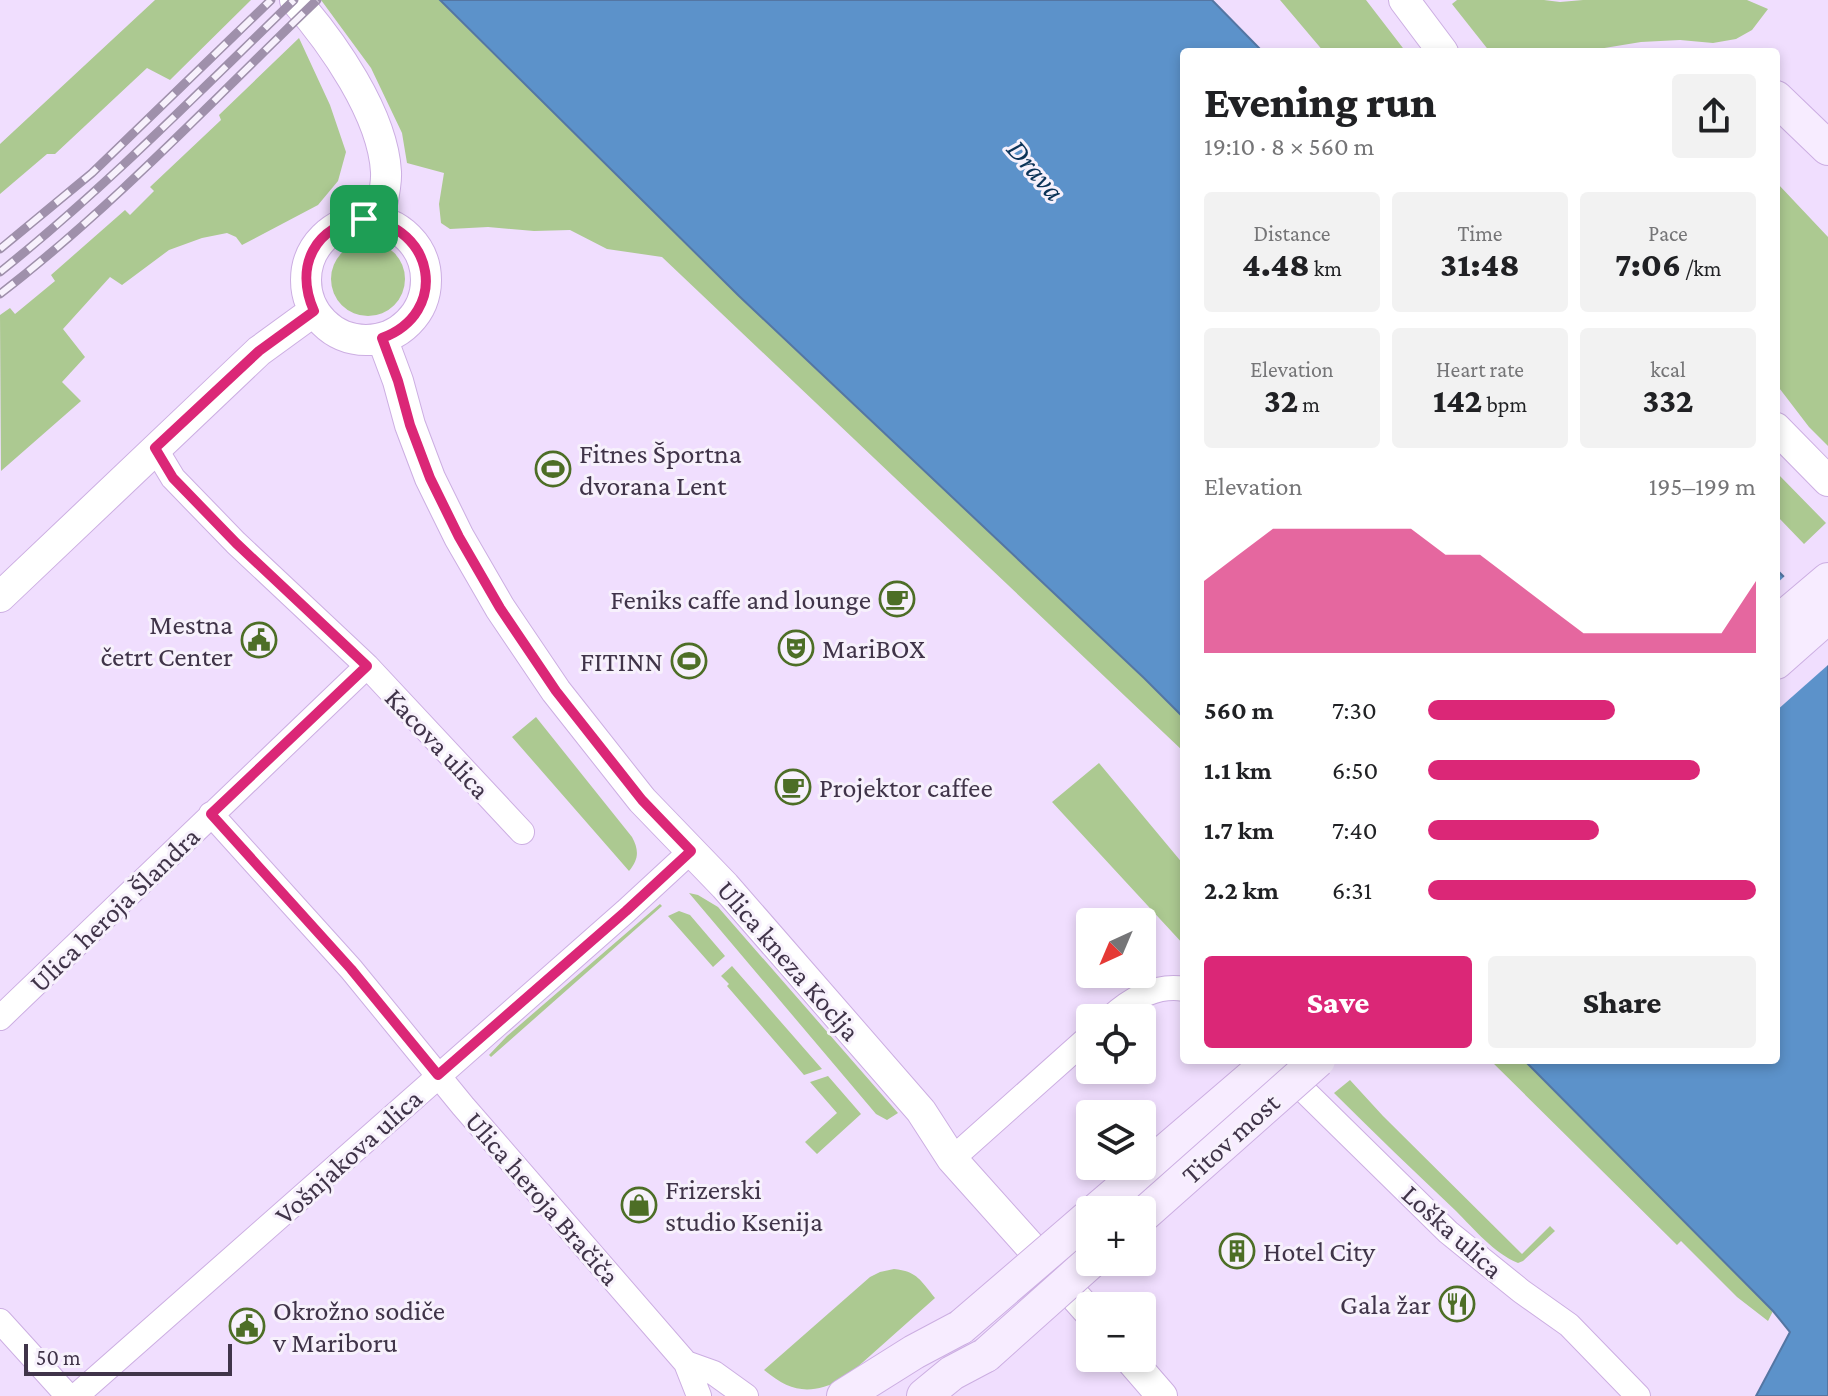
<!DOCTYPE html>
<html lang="en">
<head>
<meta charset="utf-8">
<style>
  body { margin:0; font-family:"Crimson Pro",serif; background:#f2f2f2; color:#202124; height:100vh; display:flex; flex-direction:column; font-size:30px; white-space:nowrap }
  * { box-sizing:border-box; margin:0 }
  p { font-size:26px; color:#757577 }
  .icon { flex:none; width:44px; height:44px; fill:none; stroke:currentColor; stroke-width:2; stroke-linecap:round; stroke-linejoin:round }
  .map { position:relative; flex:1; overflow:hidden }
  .sheet { position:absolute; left:1180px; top:48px; width:600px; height:1016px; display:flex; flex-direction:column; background:#fff; border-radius:8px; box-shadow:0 4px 12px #0003 }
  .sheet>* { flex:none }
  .needle { width:52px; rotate:224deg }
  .buttons { position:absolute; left:1076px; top:908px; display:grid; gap:16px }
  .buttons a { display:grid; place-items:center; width:80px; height:80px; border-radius:8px; background:#fff; box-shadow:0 4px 12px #0003; font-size:40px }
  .scale { position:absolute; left:24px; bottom:20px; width:208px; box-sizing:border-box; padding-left:8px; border:4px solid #403449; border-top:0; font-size:22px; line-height:28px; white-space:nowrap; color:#403449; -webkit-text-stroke:6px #f7f1fc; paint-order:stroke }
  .pin { position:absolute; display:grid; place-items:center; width:68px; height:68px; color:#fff; margin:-34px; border-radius:16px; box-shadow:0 4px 12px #0006 }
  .round { display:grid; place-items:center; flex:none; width:84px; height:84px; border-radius:8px; background:#f2f2f2 }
  .head { display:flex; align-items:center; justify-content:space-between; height:136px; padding:0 24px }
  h1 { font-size:44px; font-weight:800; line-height:60px }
  .metrics { display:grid; grid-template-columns:repeat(3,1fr); gap:12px; height:136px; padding:8px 24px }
  .metrics div { display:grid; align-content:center; border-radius:8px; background:#f2f2f2; text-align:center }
  .metrics b { font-size:34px; font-weight:800 }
  .metrics small { font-size:22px; font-weight:400 }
  .metrics p { font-size:22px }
  .chart { height:224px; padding:16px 24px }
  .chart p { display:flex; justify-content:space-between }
  .chart svg { width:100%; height:144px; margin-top:8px; fill:#db2777; opacity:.7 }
  .cta { display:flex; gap:16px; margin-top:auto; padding:16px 24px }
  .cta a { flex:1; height:92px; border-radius:8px; background:#db2777; color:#fff; font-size:32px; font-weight:800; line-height:92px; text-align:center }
  .cta a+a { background:#f2f2f2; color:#202124 }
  ul { padding:0 24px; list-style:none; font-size:26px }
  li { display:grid; grid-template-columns:128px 96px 1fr; align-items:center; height:60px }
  li i { height:20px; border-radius:10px; background:#db2777 }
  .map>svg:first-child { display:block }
  .green { fill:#acc991 }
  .water { fill:#5c92ca; stroke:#5476a3; stroke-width:2 }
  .pier { fill:#f0defe }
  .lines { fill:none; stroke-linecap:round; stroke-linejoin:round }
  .minor-casing { stroke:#ccaee2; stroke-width:26 }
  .tertiary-casing { stroke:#ccaee2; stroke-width:32 }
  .secondary-casing { stroke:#ccaee2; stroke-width:36 }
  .minor { stroke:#fff; stroke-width:24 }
  .tertiary { stroke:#fff; stroke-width:30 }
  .secondary { stroke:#f7ecff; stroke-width:34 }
  .rail-casing { stroke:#9f90ab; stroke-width:9 }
  .rail { stroke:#f7f1fc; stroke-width:6; stroke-dasharray:18; stroke-linecap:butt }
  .secondary-bridge-casing { stroke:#ccaee2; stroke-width:36; stroke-linecap:butt }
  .secondary-bridge { stroke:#f7ecff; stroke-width:34 }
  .route-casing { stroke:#fff; stroke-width:16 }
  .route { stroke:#db2777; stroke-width:10 }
  .labels { text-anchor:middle; stroke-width:6; stroke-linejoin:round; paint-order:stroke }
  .poi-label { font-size:28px; fill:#403449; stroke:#f7f1fc; text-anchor:start }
  .street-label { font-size:28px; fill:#403449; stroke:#f7f1fc }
  .water-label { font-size:30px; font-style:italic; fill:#0b3358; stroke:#f7f1fc }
</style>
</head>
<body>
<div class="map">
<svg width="1828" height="1396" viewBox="0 0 1828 1396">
  <rect width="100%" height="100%" fill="#f0defe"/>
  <!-- green -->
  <path class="green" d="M155,0H251L170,80L147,68L55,154H47L0,194V144Z
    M321,0H440L739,296L1144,678L1184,718V752L662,257L607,249L570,230L534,231L488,227L450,229L441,223L439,204L444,173L407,163L402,133L371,68Z
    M1280,0H1366L1406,52H1324Z
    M1457,0H1544L1560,2L1583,0H1747L1768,9L1752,30L1736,39L1713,43L1680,40L1641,42L1580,52H1490L1452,4Z
    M299,38L330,105L346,152L338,181L318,205L242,245L236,237L227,233L202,238L169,250L122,285L110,277L63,329L85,357L62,382L81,401L1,471L0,315L10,308L15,314L55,281L51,275L125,210L130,215L154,191L150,187L221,120L219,115Z
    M1776,182L1828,237V446L1809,427L1776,384Z
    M331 279a37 37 0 1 1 74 0a37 37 0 1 1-74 0Z
    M1776,472L1826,523L1804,544L1776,515Z
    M536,717L632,837C639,850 639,859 629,871L512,737Z
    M1099,763L1184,865V945L1052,802Z
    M689,893L698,895L718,907L898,1113L887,1120L876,1114Z
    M660,904L662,906L491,1057L489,1055L507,1036Z
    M679,911L690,915L725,956L713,967L668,916Z
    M732,966L822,1069L804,1075L727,986L729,984L721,976Z
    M1490,1060H1524L1773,1311L1768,1321L1737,1297L1681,1241L1677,1245Z
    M828,1076L861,1114L817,1154L805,1142L837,1113L810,1082Z
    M1350,1080L1383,1116L1522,1254L1550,1226L1555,1231L1523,1261L1518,1263C1494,1253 1474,1229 1456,1211C1415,1172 1374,1133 1334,1093Z
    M894,1269C917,1271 921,1281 935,1298L844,1379C810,1395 792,1393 764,1370L870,1277L880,1272Z"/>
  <!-- water -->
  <path class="water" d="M440,0H1212L1263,52H1184V718L1144,678L739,296Z
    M1776,569L1828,621V1396H1756L1790,1332L1773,1311L1524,1060H1776Z"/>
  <!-- pier -->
  <path class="pier" d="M1787,574L1828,615V665L1776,711V584Z"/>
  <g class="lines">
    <!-- minor casing -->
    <g class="minor-casing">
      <path id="minor" d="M155,448L173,478L236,543L367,666L522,832
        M211,814L351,969L463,1106L686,1363L699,1396
        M0,1018L367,666
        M1110,1018C1130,1000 1156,984 1184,989
        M1283,1070L1448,1232L1521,1291L1569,1325L1638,1396
        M952,1159L1090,1036
        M0,1321L68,1396
        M686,1363L714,1373L746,1396
        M76,1396L626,911L691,851"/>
    </g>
    <!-- tertiary casing -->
    <g class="tertiary-casing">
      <path id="tertiary" d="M295,0C332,42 383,114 386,172C387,187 381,206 379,221
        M1404,0L1443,52
        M306 280a60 60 0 1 1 120 0a60 60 0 1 1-120 0Z
        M382,338L398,381L410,425L430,478L459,537L500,608L556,691L642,800L725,886L921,1111L952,1159L1090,1313
        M1776,428L1828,481
        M0,597L259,351L314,311
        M1129,1358L1162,1396"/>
    </g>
    <!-- secondary casing -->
    <g class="secondary-casing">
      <path id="secondary" d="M1776,98L1828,148
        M1776,624L1828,580
        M1776,662L1828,616
        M1097,1210L1272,1060
        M844,1396L914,1352L961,1327
        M924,1396L952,1373L986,1355"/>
    </g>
    <!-- minor -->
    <use href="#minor" class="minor"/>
    <!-- tertiary -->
    <use href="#tertiary" class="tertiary"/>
    <!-- secondary -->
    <use href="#secondary" class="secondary"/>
    <!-- rail casing -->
    <g class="rail-casing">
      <path id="rail" d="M0,249L92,173L271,0
        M0,272C104,189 198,93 294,0
        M0,294C114,206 213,100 317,0"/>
    </g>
    <!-- rail -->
    <use href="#rail" class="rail"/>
    <!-- secondary-bridge casing -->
    <g class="secondary-bridge-casing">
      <path id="secondary-bridge" d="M1142,1216L1318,1060
        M961,1327L1090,1216
        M986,1355L1090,1262"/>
    </g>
    <!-- secondary-bridge -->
    <use href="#secondary-bridge" class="secondary-bridge"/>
  </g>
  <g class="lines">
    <!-- route casing -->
    <g class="route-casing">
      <path id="route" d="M364,219C435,226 450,313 382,338L398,381L410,425L430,478L459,537L500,608L556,691L642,800L691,851L626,911L438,1075L351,969L211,814L367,666L236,543L173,478L155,448L259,351L314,311C294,266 315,225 364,219Z"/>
    </g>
    <!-- route -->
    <use href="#route" class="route"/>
  </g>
  <!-- icons -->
  <defs>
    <g id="stadium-ring" transform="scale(1.8)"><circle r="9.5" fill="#f7f1fc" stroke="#4d6e26" stroke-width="1.5"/><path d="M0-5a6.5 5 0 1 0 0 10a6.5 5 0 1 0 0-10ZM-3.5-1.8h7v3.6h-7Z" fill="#4d6e26"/></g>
    <g id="cafe-ring" transform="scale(1.8)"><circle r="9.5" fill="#f7f1fc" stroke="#4d6e26" stroke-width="1.5"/><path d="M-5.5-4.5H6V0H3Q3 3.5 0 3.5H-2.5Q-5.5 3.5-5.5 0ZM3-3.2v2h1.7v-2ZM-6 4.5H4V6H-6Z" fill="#4d6e26"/></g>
    <g id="civic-ring" transform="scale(1.8)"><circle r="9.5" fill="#f7f1fc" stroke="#4d6e26" stroke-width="1.5"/><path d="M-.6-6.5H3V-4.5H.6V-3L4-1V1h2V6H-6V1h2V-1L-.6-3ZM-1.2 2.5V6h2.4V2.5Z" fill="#4d6e26"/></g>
    <g id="theatre-ring" transform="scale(1.8)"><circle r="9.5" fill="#f7f1fc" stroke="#4d6e26" stroke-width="1.5"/><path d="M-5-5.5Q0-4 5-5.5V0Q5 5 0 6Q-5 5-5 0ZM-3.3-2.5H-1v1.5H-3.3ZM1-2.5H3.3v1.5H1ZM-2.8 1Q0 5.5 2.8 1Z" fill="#4d6e26"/></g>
    <g id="shop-ring" transform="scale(1.8)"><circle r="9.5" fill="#f7f1fc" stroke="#4d6e26" stroke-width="1.5"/><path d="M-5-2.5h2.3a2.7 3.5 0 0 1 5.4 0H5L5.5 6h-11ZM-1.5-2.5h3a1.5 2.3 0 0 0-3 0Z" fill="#4d6e26"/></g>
    <g id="building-ring" transform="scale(1.8)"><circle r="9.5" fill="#f7f1fc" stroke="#4d6e26" stroke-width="1.5"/><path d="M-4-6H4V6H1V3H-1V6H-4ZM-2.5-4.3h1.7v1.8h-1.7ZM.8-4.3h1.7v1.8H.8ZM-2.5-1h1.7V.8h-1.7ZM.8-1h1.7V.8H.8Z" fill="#4d6e26"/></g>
    <g id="restaurant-ring" transform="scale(1.8)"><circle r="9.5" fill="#f7f1fc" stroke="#4d6e26" stroke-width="1.5"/><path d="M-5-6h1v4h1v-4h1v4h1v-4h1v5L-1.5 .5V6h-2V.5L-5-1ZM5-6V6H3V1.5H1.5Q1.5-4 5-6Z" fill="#4d6e26"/></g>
  </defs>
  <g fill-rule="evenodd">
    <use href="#stadium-ring" x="553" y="469"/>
    <use href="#cafe-ring" x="897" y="599"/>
    <use href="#civic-ring" x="259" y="640"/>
    <use href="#theatre-ring" x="796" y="648"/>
    <use href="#stadium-ring" x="689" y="661"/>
    <use href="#cafe-ring" x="793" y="787"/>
    <use href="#shop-ring" x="639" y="1205"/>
    <use href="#building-ring" x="1237" y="1251"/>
    <use href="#restaurant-ring" x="1457" y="1304"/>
    <use href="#civic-ring" x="247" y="1326"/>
  </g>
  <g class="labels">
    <!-- poi labels -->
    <g class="poi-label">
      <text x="579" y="463">Fitnes Športna<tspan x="579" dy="32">dvorana Lent</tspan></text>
      <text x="871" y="609" text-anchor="end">Feniks caffe and lounge</text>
      <text x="233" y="634" text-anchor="end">Mestna<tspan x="233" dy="32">četrt Center</tspan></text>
      <text x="822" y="658">MariBOX</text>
      <text x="663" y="671" text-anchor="end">FITINN</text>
      <text x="819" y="797">Projektor caffee</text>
      <text x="665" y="1199">Frizerski<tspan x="665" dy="32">studio Ksenija</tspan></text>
      <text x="1263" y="1261">Hotel City</text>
      <text x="1431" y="1314" text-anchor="end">Gala žar</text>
      <text x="273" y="1320">Okrožno sodiče<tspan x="273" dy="32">v Mariboru</tspan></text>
    </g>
    <!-- street labels -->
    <g class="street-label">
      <text transform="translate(438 743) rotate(47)" y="10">Kacova ulica</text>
      <text transform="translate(114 909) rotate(-44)" y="10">Ulica heroja Šlandra</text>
      <text transform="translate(789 960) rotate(49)" y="10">Ulica kneza Koclja</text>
      <text transform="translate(1230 1138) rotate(-42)" y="10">Titov most</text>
      <text transform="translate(348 1156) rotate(-42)" y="10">Vošnjakova ulica</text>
      <text transform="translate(543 1198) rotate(49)" y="10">Ulica heroja Bračiča</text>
      <text transform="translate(1453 1231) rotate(42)" y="10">Loška ulica</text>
    </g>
    <!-- water labels -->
    <g class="water-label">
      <text transform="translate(1036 170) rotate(49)" y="10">Drava</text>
    </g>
  </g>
</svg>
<div class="buttons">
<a><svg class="needle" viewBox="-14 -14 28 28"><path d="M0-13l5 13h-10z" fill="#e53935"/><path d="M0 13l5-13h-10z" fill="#757577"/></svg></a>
<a><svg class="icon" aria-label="locate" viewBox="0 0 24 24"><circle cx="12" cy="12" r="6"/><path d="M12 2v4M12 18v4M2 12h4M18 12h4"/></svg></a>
<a><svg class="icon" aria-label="layers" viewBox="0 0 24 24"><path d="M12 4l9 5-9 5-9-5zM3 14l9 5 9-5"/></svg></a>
<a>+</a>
<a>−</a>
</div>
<div class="scale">50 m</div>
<div class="pin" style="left:364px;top:219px;background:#1e9e55"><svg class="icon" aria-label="arrive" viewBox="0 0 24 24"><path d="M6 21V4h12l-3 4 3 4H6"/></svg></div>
<section class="sheet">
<div class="head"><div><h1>Evening run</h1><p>19:10 · 8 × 560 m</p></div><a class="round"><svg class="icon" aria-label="share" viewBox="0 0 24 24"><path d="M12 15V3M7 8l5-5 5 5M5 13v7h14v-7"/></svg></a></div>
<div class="metrics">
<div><p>Distance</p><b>4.48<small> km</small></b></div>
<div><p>Time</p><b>31:48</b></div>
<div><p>Pace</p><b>7:06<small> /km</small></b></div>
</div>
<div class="metrics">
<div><p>Elevation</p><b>32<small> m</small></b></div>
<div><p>Heart rate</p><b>142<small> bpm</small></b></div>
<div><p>kcal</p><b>332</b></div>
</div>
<div class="chart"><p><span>Elevation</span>195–199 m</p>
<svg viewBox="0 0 160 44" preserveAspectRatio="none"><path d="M0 44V22L10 14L20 6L30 6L40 6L50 6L60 6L70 14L80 14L90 22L100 30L110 38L120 38L130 38L140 38L150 38L160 22V44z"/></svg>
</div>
<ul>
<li><b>560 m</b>7:30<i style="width:57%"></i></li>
<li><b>1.1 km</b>6:50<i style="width:83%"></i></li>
<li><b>1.7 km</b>7:40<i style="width:52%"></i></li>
<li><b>2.2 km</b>6:31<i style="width:100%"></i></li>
</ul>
<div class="cta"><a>Save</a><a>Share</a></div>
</section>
</div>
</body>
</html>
